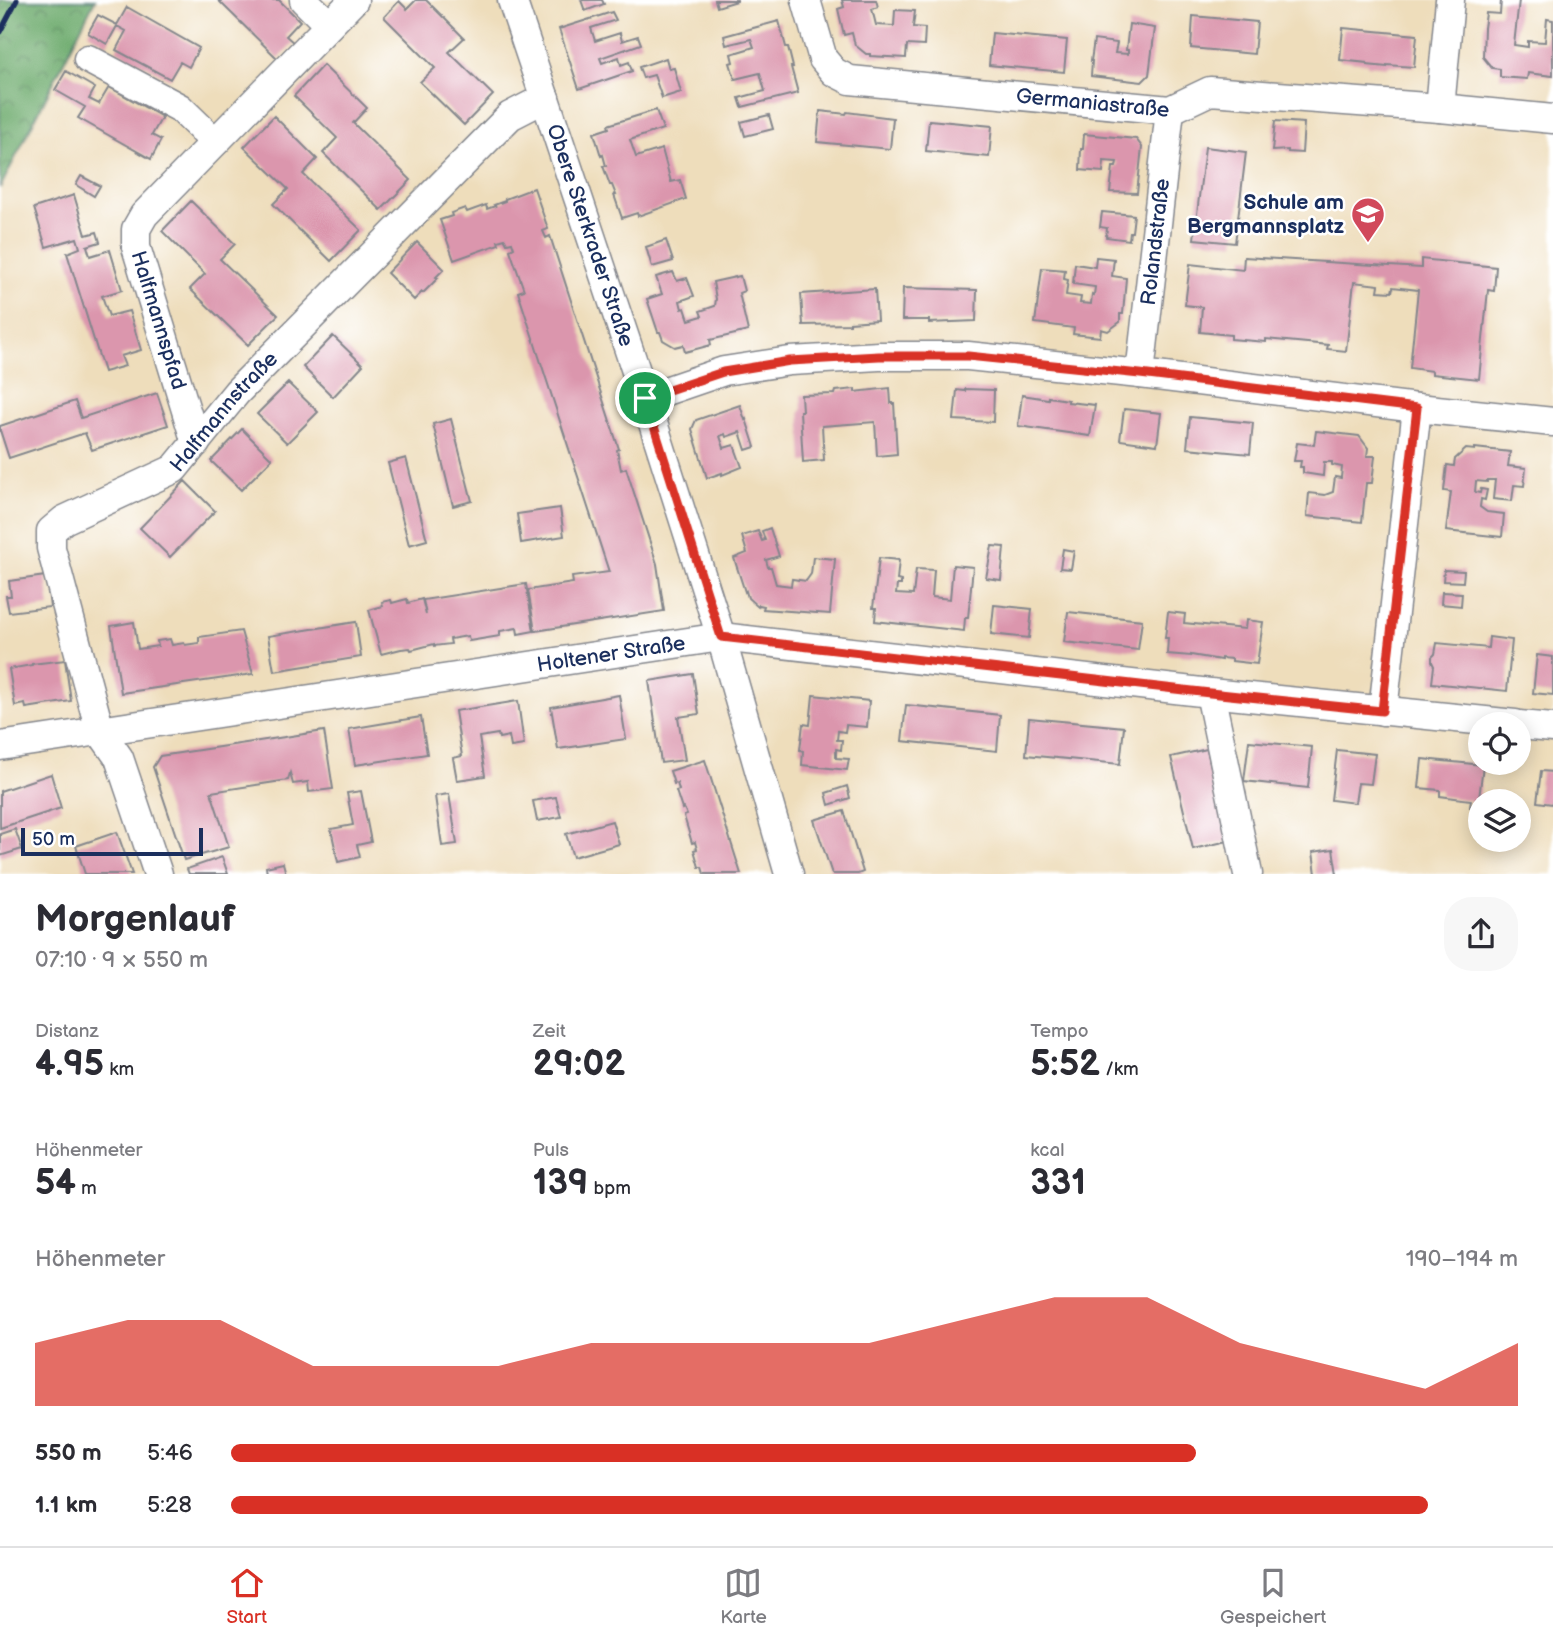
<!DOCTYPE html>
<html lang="de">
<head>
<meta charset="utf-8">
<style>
  body { margin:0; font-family:"Balsamiq Sans",sans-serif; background:#f7f7f7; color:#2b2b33; height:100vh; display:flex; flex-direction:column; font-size:26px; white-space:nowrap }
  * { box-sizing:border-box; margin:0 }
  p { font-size:23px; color:#7c7c81 }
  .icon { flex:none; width:38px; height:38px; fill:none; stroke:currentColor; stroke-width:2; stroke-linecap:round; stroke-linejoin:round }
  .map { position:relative; height:874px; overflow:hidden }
  .details { display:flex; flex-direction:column; background:#fff; flex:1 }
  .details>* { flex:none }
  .controls { position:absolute; left:1468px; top:712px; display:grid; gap:14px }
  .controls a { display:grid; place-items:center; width:63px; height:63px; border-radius:50%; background:#fff; box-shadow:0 4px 18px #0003; font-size:35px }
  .scale { position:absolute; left:21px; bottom:18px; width:182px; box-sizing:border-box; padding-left:7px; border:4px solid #1b2f5e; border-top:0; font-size:19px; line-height:24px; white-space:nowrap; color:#1b2f5e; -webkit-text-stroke:5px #fff; paint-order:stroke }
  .pin { position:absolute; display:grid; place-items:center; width:60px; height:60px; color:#fff; margin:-30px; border:4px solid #fff; border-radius:50%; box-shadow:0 2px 7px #0007 }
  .round { display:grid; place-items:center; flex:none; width:74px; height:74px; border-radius:28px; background:#f7f7f7 }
  .summary { display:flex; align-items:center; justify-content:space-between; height:119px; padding:0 35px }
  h1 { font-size:38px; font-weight:700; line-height:52px }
  .figures { display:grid; grid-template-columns:repeat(3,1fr); gap:10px; height:119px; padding:7px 35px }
  .figures div { display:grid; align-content:center }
  .figures b { font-size:35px; font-weight:700 }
  .figures small { font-size:19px; font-weight:400 }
  .figures p { font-size:19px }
  .chart { height:196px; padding:14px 35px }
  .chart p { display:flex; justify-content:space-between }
  .chart svg { width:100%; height:126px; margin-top:7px; fill:#d93025; opacity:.7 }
  ul { padding:0 35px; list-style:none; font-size:23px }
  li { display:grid; grid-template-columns:112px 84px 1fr; align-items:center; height:52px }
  li i { height:18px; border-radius:9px; background:#d93025 }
  .tab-bar { display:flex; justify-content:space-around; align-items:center; height:98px; border-top:2px solid #e1e1e2; background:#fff; font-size:19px; color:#7c7c81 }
  .tab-bar a { display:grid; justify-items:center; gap:4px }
  .tab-bar .current { color:#d93025 }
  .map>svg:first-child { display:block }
  .forest { fill:url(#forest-crowns); stroke:#446c65; stroke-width:2 }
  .building { fill:#db96ad }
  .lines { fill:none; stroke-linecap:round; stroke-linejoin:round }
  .minor-casing { stroke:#84868c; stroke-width:31 }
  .minor { stroke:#fff; stroke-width:28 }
  .rail { stroke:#1b2f5e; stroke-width:5 }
  .route-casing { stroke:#fff; stroke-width:14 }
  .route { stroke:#d93025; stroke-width:9 }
  .labels { text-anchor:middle; stroke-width:5; stroke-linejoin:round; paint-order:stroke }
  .street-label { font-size:21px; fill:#1b2f5e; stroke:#fff }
  .poi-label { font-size:21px; font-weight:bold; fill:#1b2f5e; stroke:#fff; text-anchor:end }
</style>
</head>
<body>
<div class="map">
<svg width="1553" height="874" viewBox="0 0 1553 874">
  <defs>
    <pattern id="forest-crowns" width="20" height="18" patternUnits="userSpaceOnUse" patternTransform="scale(1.75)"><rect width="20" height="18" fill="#6caa6c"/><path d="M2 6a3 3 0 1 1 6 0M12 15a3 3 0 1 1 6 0" fill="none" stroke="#588b5c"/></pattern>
  </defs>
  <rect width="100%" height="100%" fill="#fff"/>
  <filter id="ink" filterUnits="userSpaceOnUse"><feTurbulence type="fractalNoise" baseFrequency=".0143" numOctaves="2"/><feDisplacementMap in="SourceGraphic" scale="14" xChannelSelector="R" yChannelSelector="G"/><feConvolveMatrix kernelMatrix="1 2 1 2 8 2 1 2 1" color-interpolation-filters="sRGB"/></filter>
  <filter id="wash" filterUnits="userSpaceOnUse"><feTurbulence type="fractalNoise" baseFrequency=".00686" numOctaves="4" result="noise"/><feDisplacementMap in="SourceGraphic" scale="28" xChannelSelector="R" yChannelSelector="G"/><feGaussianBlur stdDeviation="1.57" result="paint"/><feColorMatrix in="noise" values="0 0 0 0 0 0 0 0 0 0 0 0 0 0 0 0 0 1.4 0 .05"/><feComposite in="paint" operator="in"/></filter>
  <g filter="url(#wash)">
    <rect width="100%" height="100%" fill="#edb"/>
    <!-- forest -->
    <path class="forest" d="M0,0H95L0,188Z"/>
    <g id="blocks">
      <!-- building -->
      <path class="building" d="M218,0H279L300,21L286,36L294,43L278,59Z
        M416,0H426L464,38L449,52L493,95L464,125L420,82L435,68L384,17L399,1L407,9Z
        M581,0H602L604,4L585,11Z
        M715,0H737V1L717,7Z
        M842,0H876L878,7L872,9L876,25L894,26L895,10L915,11L913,27L925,28L924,46L907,45L906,58L870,56V54H866L855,45L852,33L844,35L838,9L844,7Z
        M1501,0H1519L1514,45L1528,47V41L1545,42L1547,19L1553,20V76L1528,73L1527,79L1500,77V69L1492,68L1483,57L1484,28L1486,13L1500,14Z
        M127,7L199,48L189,67L180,62L170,79L116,50L126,31L117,26L107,44L88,33L98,15L117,25Z
        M612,12L616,20L591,28L595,41L620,33L622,41L638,36L641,44L600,58L602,63L619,57L621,65L629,62L632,71L579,89L559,29Z
        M1193,16L1257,22L1254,54L1191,48Z
        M779,21L786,47H788L793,67H791L798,93L742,107L739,98L765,91L760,73L735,79L730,63L733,62L731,54L754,47L751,39L726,45L724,36Z
        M1129,24L1155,28L1149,75L1142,82L1091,76L1092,61H1091L1094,40L1117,43L1115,53L1128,54V50H1126Z
        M1343,28L1417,35L1414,67L1387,65V67L1367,65V63L1340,60Z
        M992,33L1067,40L1064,72L989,65Z
        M666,58L669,69L674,68L681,92L662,98L654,75L643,78L639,67Z
        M323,65L367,108L353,123L411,180L381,210L323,153L337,138L294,96Z
        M66,71L95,88L89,99L99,104L109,87L162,117L152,135L161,140L151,159L78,118L85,107L55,90Z
        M656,110L663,129L630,140L636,157L662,149L671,182L680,180L686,199L638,216L637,213L622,218L614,195H616L612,185H610L603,166H606L603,155L601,156L594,133L609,128L608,125Z
        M820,111L846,114L847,112L893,118L890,149L817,142Z
        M769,115L773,129L745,136L741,122Z
        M274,116L317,159L303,174L361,230L331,261L273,204L288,189L244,147Z
        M929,120L992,126L989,157L926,151Z
        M1275,121L1304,123L1302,153L1288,152V150L1272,151Z
        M1084,134L1136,139L1142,147L1137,193L1110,192L1113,167H1116L1117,162L1104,161L1103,172L1080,170L1081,149H1083Z
        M1205,147L1246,152L1235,243L1194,239Z
        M81,176L100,186L94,196L76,185Z
        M534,188L548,229L543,231L546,238L550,236L619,449L617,450L621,470L626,468L657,564L664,611L535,631L528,590L573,583L572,577L609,572L518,292L524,290L510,250L514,248L512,242L507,243L505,239L498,241L499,244L454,260L440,220L452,216L451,213L465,208L467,212L486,205L487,209L495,206L494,205L505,201V199Z
        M74,195L86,235L97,232L100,242L87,246L90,256L110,250L122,290L102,296L109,316L129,311L141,350L121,356L125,366L104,372L67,253L80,248L77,238L46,247L34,208Z
        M191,201L235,244L220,259L278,315L248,345L190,289L205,274L162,231Z
        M1102,212L1134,215L1132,232H1130L1129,240L1106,237L1107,228L1100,227Z
        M666,240L673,261L652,267L646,247Z
        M417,242L444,269L436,277L438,278L423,293L422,292L414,300L387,273Z
        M1096,257L1114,259L1112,276L1126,278L1123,314H1120V322L1108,331L1101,329L1100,337L1073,334L1074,328L1035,323L1042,268L1065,270L1064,279L1068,280L1066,295L1081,297L1080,303L1091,304L1092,294L1094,295L1095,287L1073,284L1075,264L1095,267Z
        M1244,257L1421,268V259L1496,267L1494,291L1488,290L1479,379L1432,374V371L1410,368L1418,290L1393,287L1392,292L1378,291L1379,285L1354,282L1346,351L1327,349L1328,345L1266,339V342L1231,339V335L1200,332L1202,307L1185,305L1190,264L1243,270Z
        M673,272L677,281L687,278L694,296L680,301L682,309L685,308L689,320L702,316L700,311L715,306L716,299L713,282L740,276L744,291L739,293L748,331L710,340L711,345L685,352L683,345L675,347L663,340L660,332H658L647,299L662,294L656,277Z
        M903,288L977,290L976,321L929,323V320H902Z
        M875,289L877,320L850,322V324L803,325L801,294Z
        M333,336L363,365L333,397L303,367Z
        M288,383L318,412L287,443L257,414Z
        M890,388L891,403H894L897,454L877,456L875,422L822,426L824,460L803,462L800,411H802L801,395L835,394L836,391L855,389V392Z
        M965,389L994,390L993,422L954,420L957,390L965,391Z
        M157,393L168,425L92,450L85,433L9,458L0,430V426L75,401L81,418Z
        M1022,395L1048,399V397L1068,400V402L1095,405L1090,436L1018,426Z
        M740,405L745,420L746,419L755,447L746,450L740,432L726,437L725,434L720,436L724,448L734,445L742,467L722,475V473L707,478L692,429L696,420Z
        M1124,409L1161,413L1157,445L1120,440Z
        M1190,417L1253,423L1250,454L1187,448Z
        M451,419L472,501L453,506L433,424Z
        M242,429L272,459L241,490L211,461Z
        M1316,431L1359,436L1368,448L1367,456H1375L1372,483H1366L1362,522L1307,516L1309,493L1325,495L1333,492L1335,477L1341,478L1342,467L1332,465V462H1324L1323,476L1303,473V467H1300L1301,461H1294L1297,443L1314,445Z
        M1475,448L1510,452L1508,466L1526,468L1524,486L1514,485L1512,501L1493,499L1495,480H1487V482L1476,481L1475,492L1480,493L1481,489L1487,490L1485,500L1481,499L1480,507L1487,512L1504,514L1502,537L1446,531L1451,492L1444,491L1447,465L1454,466L1455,459L1466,449L1475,450Z
        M406,458L427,540L409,545L388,463Z
        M185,481L215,511L170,557L140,528Z
        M560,508L564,536L521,543L517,514Z
        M770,528L779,556L766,560L768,567H771L776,584L791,586L792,579L806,581L811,574L813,557L835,559L830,614L763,609L764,606L759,605L758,607L748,598L746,591L745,592L734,558L747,553L742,536L758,531L762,541L765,540L762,531Z
        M992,546L1004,547L1001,580L986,578Z
        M1063,549L1074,551L1071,569L1060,568Z
        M879,558L899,560L897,580L901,581V585H897L896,594L913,595L916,569L934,570L932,597L950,599L953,565L973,567L968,618H965L964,631L875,621L876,608H873Z
        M1444,570L1464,571L1463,582L1443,581Z
        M46,576L50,607L9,612L6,596H11L9,581Z
        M526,584L534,631L518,634L517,628L500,631V636L469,641L468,636L450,639L451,644L434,646V644L411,650L410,648L401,649L381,654L369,610L383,606L382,602L391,600L392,603L407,599L408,603L422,599L426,615L423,600Z
        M1442,592L1462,593L1461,606L1441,604Z
        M994,605L1032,609L1029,638L991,634Z
        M1068,612L1142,620L1138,650L1064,642Z
        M1168,612L1185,614L1184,623L1245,629L1246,620L1263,622L1257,664L1232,661V659L1221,658V660L1191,655V656L1167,654L1168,638H1165Z
        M134,622L138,649L158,646L157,641L170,639L172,645L184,643L185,645L199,643V637L241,631L253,674L121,693L111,626Z
        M356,622L361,657L274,671L268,636Z
        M1489,637L1512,640L1507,691L1432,683L1434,666L1432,662V657L1435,654L1437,643L1488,648Z
        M1537,655L1553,657V695L1533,693Z
        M65,660L71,701L26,708L25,704L15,706L9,669L32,665V664Z
        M693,674L699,714L678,717L685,760L661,763L649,681Z
        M619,695L626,739L558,749L551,707Z
        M813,695L869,701L867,727L846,725L845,732L838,731L837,740H842L841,750L836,749V758L849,759L847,770L802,765L803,751L800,750L803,724L810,725Z
        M518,701L524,745L511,747L509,736L499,738L498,734L479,737L485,776L457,780L453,758L462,756L455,711Z
        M906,705L1000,715L997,751L902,741Z
        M421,717L427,754L355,765L349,729Z
        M1029,718L1124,727L1120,764L1026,755Z
        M324,731L333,789L309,792L308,782L293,784L290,773L288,780L211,792L229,847L184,860L153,767L160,756Z
        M1249,741L1312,747L1308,788L1244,781Z
        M1207,749L1228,841L1193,849L1171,757Z
        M1337,750L1375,754L1371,784L1358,783L1355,803L1331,800Z
        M1422,759L1483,765L1478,807H1470L1471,800L1440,796V790L1419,788Z
        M705,760L741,874H704L702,867H699L694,850L697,849L695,842L692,843L684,816L687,815L684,808L682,809L676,791L679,790L677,783L674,784L670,771Z
        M1541,771L1553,772V804L1537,802Z
        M51,774L61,808L0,828V791Z
        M847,786L850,798L829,805L826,793Z
        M361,791L371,842L357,845L360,857L338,862L331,829L353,825L347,793Z
        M449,794L457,844L442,846L435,796Z
        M556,797L561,817L537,821L533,801Z
        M844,811L863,872L858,874H832L814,820Z
        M612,821L619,844L573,857L566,834Z
        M15,829L22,849L0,856V834Z
        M117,832L132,874H85L76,846Z
        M1333,849L1337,874H1316L1313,852Z
        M222,857L228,874H189L187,869Z
        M283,863L286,874H267L266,867Z"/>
    </g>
  </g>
  <g filter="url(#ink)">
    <use href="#blocks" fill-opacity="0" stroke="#84868c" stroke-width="2"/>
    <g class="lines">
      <!-- minor casing -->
      <g class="minor-casing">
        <g id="minor">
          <path d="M304,0L329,25"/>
          <path id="s1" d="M512,0L645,398L721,637L789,874"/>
          <path id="s2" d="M806,0L823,59L834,72L850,80L1170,110L1210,91L1440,108L1553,119"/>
          <path d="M88,59L180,108L215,142"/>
          <path d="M1440,108L1450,0"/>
          <path id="s3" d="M1140,374L1170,110"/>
          <path d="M645,398L724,371L790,361L879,356H968L1140,374L1417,408L1553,422"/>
          <path d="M196,443L136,247V229L144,215L354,0"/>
          <path d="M1210,693L1248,874"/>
          <path d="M1383,711L1417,408"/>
          <path d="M1519,725L1553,728"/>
          <path id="s4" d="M0,746L721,637L1210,693L1515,724"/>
          <path id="s5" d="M158,874L119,758L100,731L51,548V531L64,520L174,469L237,392L510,116L545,98"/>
        </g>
      </g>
      <!-- minor -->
      <use href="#minor" class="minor"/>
      <!-- rail -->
      <path class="rail" d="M0,32L17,0"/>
    </g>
  </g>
  <g class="lines" filter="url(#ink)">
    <!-- route casing -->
    <g class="route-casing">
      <path id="route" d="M879,356H968L1140,374L1417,408L1382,711L1210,693L721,637L645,398L723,372L790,361Z"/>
    </g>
    <!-- route -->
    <use href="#route" class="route"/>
  </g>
  <!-- icons -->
  <defs>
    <g id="school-pin" transform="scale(1.75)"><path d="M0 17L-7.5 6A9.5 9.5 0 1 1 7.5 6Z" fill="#d1495b" stroke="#fff"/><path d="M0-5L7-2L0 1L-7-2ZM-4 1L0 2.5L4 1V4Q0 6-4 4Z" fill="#fff"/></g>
  </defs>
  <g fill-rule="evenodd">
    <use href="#school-pin" x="1368" y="214"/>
  </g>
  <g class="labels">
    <!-- street labels -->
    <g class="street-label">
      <text dy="7" stroke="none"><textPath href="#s2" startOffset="340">Germaniastraße</textPath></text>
      <text dy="7" stroke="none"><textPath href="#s1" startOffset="248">Obere Sterkrader Straße</textPath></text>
      <text dy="7" stroke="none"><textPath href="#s3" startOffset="133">Rolandstraße</textPath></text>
      <text transform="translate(159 320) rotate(73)" y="7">Halfmannspfad</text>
      <text dy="7" stroke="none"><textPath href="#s5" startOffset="576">Halfmannstraße</textPath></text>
      <text dy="7" stroke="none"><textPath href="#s4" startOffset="618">Holtener Straße</textPath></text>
    </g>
    <!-- poi labels -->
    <g class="poi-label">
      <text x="1344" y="209">Schule am<tspan x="1344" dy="24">Bergmannsplatz</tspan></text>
    </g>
  </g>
</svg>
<div class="controls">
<a><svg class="icon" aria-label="locate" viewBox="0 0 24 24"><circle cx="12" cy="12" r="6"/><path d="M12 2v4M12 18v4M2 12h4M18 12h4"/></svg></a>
<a><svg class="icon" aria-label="layers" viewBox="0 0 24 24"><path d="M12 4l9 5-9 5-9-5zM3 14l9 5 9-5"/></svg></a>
</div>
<div class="scale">50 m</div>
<div class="pin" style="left:645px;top:398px;background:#1e9e55"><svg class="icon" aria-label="arrive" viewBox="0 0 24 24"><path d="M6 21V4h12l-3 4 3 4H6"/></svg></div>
</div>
<section class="details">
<div class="summary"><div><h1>Morgenlauf</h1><p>07:10 · 9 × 550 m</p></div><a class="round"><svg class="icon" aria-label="share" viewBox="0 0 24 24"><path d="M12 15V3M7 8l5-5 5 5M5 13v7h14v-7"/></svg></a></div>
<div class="figures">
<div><p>Distanz</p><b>4.95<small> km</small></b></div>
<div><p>Zeit</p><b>29:02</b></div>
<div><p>Tempo</p><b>5:52<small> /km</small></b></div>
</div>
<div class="figures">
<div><p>Höhenmeter</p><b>54<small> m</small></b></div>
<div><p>Puls</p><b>139<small> bpm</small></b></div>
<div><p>kcal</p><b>331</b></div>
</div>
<div class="chart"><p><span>Höhenmeter</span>190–194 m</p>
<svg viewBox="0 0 160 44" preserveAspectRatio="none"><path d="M0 44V22L10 14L20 14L30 30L40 30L50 30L60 22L70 22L80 22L90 22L100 14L110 6L120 6L130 22L140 30L150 38L160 22V44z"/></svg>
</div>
<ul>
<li><b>550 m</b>5:46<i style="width:75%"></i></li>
<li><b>1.1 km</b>5:28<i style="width:93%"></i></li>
</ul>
</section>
<nav class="tab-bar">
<a class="current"><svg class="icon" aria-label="home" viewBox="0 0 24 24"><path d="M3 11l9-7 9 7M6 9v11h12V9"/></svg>Start</a>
<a><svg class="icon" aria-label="map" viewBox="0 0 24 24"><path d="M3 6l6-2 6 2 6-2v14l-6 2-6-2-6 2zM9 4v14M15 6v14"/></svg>Karte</a>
<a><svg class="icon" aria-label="saved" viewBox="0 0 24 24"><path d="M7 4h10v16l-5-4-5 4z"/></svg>Gespeichert</a>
</nav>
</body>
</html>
